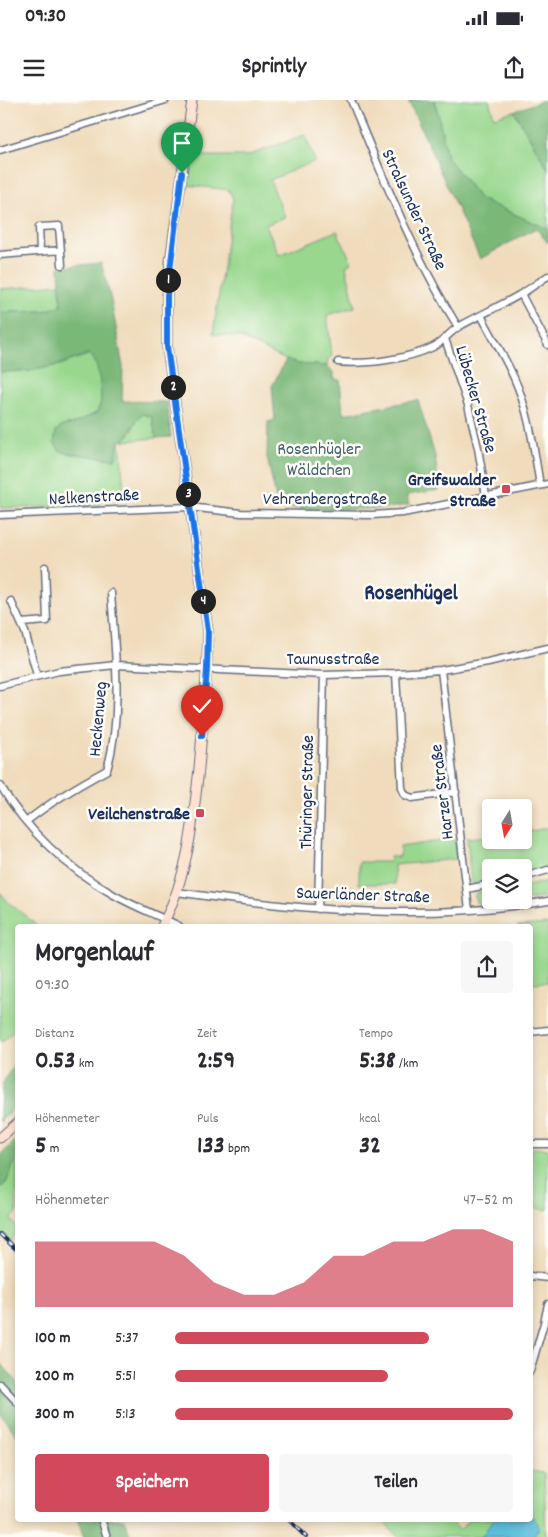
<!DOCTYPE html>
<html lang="de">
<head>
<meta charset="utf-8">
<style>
  body { margin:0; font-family:Dekko,sans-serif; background:#f7f7f7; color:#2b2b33; height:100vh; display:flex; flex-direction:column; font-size:19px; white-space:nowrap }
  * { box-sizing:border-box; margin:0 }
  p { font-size:16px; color:#7c7c81 }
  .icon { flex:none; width:28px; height:28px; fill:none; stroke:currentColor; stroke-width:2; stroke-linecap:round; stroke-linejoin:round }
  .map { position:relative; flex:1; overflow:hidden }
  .details { position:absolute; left:15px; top:824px; width:518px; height:598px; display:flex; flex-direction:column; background:#fff; border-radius:5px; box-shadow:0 2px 8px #0003 }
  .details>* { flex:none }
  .needle { width:32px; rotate:191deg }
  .tools { position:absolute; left:482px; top:699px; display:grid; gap:10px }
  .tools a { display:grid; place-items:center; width:50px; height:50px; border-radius:5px; background:#fff; box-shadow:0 2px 8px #0003; font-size:25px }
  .pin { position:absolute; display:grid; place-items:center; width:42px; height:42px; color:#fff; margin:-51px -21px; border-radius:50% 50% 50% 0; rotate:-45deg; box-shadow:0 0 5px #0007 }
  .pin .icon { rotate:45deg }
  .km { position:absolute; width:25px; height:25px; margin:-12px; border-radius:50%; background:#222; color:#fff; font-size:14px; line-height:25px; text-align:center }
  .round { display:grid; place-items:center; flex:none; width:52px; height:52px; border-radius:5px; background:#f7f7f7 }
  .overview { display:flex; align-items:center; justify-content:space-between; height:85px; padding:0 20px }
  h1 { font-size:28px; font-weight:800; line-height:38px }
  .figures { display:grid; grid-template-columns:repeat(3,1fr); gap:8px; height:85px; padding:5px 20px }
  .figures div { display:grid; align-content:center }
  .figures b { font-size:25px; font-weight:800 }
  .figures small { font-size:14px; font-weight:400 }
  .figures p { font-size:14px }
  .chart { height:140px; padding:10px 20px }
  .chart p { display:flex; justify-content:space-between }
  .chart svg { width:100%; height:90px; margin-top:5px; fill:#d1495b; opacity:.7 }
  .cta { display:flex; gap:10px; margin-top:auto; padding:10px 20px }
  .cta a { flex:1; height:58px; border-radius:5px; background:#d1495b; color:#fff; font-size:20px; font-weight:800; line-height:58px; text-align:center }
  .cta a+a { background:#f7f7f7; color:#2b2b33 }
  ul { padding:0 20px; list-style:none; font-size:16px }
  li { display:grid; grid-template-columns:80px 60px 1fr; align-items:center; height:38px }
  li i { height:12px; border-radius:6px; background:#d1495b }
  .status { display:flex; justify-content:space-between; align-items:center; height:35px; padding:0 25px; background:#fff; direction:ltr }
  .status svg { height:14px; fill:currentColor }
  header { display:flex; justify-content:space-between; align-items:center; height:65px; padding:0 20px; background:#fff; font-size:22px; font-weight:800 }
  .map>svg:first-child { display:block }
  .green { fill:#98d78d; stroke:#5a8376 }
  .forest { fill:#7ab878; stroke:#4a746b }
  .water { fill:#5cbdda; stroke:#3c769c }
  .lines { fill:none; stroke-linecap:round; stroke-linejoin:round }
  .street-casing { stroke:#666c7f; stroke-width:9 }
  .secondary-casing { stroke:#666c7f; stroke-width:11 }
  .street { stroke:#fff; stroke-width:6 }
  .secondary { stroke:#fee3d2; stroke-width:9 }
  .rail-casing { stroke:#1b2f5e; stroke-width:4 }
  .rail { stroke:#fdfcf7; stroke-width:2; stroke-dasharray:5.5; stroke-linecap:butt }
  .route-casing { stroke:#fff; stroke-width:10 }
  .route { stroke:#1a73e8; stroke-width:6 }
  .poi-dot { fill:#d1495b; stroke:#fdfcf7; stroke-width:2 }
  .labels { text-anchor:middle; stroke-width:5; stroke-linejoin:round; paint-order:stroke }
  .street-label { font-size:18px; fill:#1b2f5e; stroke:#fdfcf7 }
  .park-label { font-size:18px; fill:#40616c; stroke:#fdfcf7 }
  .poi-label { font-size:18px; font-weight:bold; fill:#1b2f5e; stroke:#fdfcf7; text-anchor:end }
  .district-label { font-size:22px; font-weight:bold; fill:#1b2f5e; stroke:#fdfcf7 }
</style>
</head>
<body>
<div class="status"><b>09:30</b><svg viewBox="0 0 49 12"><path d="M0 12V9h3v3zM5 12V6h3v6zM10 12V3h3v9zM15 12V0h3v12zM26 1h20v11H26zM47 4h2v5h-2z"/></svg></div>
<header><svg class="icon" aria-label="menu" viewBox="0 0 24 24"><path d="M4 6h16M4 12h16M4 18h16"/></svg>Sprintly<svg class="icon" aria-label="share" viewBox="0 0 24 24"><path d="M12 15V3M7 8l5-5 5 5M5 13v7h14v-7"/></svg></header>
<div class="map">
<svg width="548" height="1437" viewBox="0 0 548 1437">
  <rect width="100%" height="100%" fill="#fdfcf7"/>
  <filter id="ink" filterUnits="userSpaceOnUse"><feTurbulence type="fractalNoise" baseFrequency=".02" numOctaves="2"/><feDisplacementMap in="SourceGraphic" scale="10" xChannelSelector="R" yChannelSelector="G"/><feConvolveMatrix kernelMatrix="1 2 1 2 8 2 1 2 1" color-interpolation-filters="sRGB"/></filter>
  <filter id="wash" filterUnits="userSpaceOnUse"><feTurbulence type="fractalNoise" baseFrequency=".0096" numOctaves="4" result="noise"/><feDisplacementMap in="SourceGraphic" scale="20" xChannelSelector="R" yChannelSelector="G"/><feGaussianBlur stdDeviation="1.12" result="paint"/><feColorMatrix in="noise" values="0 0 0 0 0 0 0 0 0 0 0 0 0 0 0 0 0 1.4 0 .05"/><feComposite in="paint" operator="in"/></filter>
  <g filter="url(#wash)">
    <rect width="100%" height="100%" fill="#f0dcbc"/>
    <!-- green -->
    <path class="green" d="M434,0H489L494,17L514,11L548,69V129L480,99L447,57L439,18Z
      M305,35L315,61L270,80L285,117L266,125L279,155L337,131L352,163L346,166L355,207L327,215L332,256L328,259L327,266L299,264L286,260L239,237L213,234L233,99L229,90L187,85L191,56H247Z
      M61,184V206L44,211L0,212V189Z
      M90,254C99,260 102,290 101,301C100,305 98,310 97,313L73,324L62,326L66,353L115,359L120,341L124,392L100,394V406L0,408V272L30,271L59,265Z
      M143,314L152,317L156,338L123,341L132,331L136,321Z
      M548,728V768L524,774V768H491V782L474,784L471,782L467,738L491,736V740H524V732Z
      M454,739L457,759L394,765L395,784H359V762H390V757H400V747Z
      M548,781V797L524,800V787Z
      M491,789V800H523L480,804L476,802L475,796L476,793Z
      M0,792L8,802L38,826H18L17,930L16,929L4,941H0Z
      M548,824V882L530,883V826H517Z
      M530,1048L548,1049V1110L530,1107Z
      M17,1056V1113L11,1119L17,1128V1135H14L9,1142L0,1132V1088L6,1083Z
      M530,1371L544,1373L546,1437H398L381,1419H448L460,1430L469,1419H530Z"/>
    <!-- forest -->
    <path class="forest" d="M408,0H434L439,18L447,57L480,99L548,129V143L536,128L480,159Z
      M544,0L548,9V69L514,11Z
      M101,163L111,200L123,267L122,301L167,302L171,337L156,338L152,317L143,314C132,321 132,338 120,341L115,359L66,353L59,350L54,343L56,331L62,326L73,324L96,313C98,310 100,305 101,301C101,290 99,260 89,254L59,265L30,271L0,272V212L44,211L61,206L59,167Z
      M286,260L299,264L327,266L331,271L334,272V279L340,280L343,314L418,300L435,356L439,390L407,395L409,405C366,412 322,409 278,408L267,357L268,322L275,320L272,286Z
      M17,965V1005L0,1022C0,1000 0,975 17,965Z
      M17,1039V1056L6,1083L0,1088V1056Z
      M0,1262L17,1282V1336L0,1313Z
      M77,1419H124L131,1437H84Z"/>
    <!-- water -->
    <path class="water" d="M530,1414L538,1424V1430L533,1437H481L494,1419H530Z"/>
  </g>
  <g filter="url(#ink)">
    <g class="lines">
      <!-- street casing -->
      <g class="street-casing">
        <path id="street" d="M351,0C383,77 414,156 458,227
          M0,50L166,0
          M40,151L39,127L59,126L62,165
          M0,155L61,150
          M521,194L548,245
          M481,215C495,243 514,271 523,302C532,328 535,357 540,385
          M445,239L468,305L478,348L486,396
          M338,262C366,265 408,259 433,247C444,242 450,231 460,226C480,215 500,206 519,195C529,190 538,182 548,176
          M0,415L189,407L241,413L372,415L403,413L548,384
          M11,501L25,532L37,575
          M21,523L47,521L45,467
          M441,570L469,810
          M396,573L402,688L405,695L412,698L456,692
          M0,586L59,571L116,565L324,575L396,573L441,570L488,562L548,548
          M0,685C27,731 68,769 114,795C135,807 157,815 179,826
          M27,721C52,701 79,685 107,670C123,613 115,551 111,493
          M524,777L548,770
          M467,789L491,784
          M177,792C300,810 425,822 548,801
          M318,809L324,575
          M530,932L548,930
          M530,1044H548
          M530,1176L548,1178
          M530,1271L544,1223L548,1204
          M0,1284L18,1303
          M101,1419L107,1437"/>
      </g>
      <!-- secondary casing -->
      <g class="secondary-casing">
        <path id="secondary" d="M162,826C188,777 193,723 199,668C203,623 207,577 208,531L167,247V195L170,162L192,0
          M0,1038L18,1022"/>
      </g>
      <!-- street -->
      <use href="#street" class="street"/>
      <!-- secondary -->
      <use href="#secondary" class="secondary"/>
      <!-- rail casing -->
      <g class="rail-casing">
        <path id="rail" d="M0,1134L18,1151
          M288,1419L306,1437"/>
      </g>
      <!-- rail -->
      <use href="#rail" class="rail"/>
    </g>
  </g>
  <g class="lines" filter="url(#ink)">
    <!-- route casing -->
    <g class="route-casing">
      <path id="route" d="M182,73L167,195V247L208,531L207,569L202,636"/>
    </g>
    <!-- route -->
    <use href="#route" class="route"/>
  </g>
  <!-- markers -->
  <g class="poi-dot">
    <rect x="501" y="384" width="10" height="10" rx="2.5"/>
    <rect x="195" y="708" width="10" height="10" rx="2.5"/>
  </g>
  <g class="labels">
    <!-- street labels -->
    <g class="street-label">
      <text transform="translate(415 109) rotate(65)" y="6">Stralsunder Straße</text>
      <text transform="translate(477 299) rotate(74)" y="6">Lübecker Straße</text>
      <text transform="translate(94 396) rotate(-3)" y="6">Nelkenstraße</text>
      <text x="325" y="404">Vehrenbergstraße</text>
      <text x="333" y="564">Taunusstraße</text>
      <text transform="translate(97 619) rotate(-85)" y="6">Heckenweg</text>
      <text transform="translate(306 692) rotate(-89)" y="6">Thüringer Straße</text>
      <text transform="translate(441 692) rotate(-97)" y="6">Harzer Straße</text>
      <text transform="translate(363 794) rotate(2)" y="6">Sauerländer Straße</text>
    </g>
    <!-- park labels -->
    <g class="park-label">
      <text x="319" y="354">Rosenhügler<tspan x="319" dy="21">Wäldchen</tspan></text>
    </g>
    <!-- poi labels -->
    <g class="poi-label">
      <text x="496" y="385">Greifswalder<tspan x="496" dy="21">Straße</tspan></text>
      <text x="190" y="719">Veilchenstraße</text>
    </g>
    <!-- district labels -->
    <g class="district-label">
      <text x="411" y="499">Rosenhügel</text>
    </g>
  </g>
</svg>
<div class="tools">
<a><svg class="needle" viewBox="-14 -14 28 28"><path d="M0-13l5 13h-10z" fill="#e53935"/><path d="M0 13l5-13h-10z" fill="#7c7c81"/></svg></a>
<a><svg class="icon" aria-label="layers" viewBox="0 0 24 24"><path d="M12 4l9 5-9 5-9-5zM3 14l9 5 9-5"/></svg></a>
</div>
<div class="pin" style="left:182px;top:73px;background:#1e9e55"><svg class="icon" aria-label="arrive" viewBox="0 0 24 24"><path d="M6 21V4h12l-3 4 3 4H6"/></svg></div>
<div class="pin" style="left:202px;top:636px;background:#d93025"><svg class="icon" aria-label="check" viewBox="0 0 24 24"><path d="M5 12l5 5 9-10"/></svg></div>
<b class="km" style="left:168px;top:180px">1</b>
<b class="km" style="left:173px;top:287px">2</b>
<b class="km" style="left:188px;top:394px">3</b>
<b class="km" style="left:203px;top:501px">4</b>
<section class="details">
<div class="overview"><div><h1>Morgenlauf</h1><p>09:30</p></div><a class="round"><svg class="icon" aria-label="share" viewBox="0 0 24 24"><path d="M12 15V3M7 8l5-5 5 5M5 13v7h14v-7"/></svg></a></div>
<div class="figures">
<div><p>Distanz</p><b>0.53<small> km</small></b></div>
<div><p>Zeit</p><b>2:59</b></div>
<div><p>Tempo</p><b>5:38<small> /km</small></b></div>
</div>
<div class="figures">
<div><p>Höhenmeter</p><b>5<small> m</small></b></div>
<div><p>Puls</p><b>133<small> bpm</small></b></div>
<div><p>kcal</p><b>32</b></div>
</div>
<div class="chart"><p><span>Höhenmeter</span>47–52 m</p>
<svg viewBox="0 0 160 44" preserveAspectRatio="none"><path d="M0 44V12L10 12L20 12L30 12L40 12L50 19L60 32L70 38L80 38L90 32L100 19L110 19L120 12L130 12L140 6L150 6L160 12V44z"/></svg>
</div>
<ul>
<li><b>100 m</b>5:37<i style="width:75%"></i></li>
<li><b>200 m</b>5:51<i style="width:63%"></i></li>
<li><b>300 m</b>5:13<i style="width:100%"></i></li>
</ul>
<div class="cta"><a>Speichern</a><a>Teilen</a></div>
</section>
</div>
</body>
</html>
